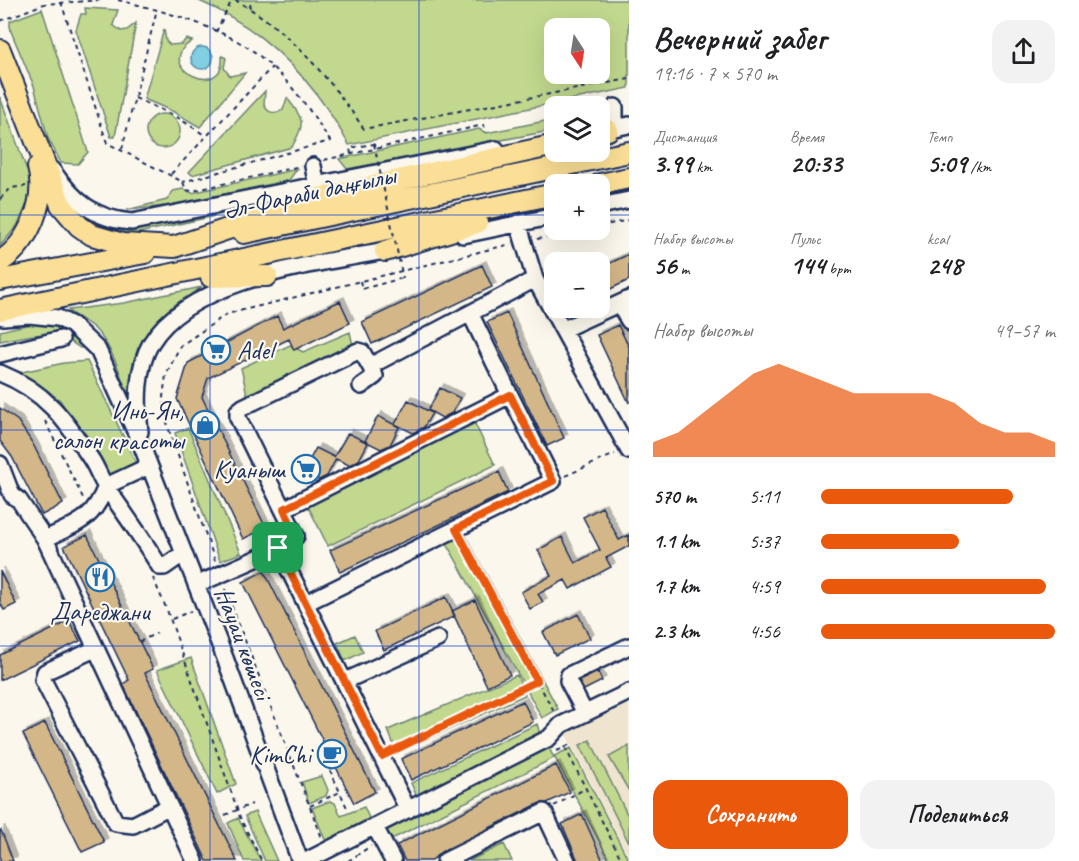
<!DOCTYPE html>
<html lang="ru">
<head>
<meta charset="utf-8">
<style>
  body { margin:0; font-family:Caveat,sans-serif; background:#f2f2f2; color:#202124; height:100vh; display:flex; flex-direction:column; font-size:22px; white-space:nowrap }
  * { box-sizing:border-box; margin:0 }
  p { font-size:20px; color:#757577 }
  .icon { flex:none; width:33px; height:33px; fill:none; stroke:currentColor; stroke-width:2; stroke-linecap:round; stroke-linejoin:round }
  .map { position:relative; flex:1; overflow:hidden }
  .side { display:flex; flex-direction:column; background:#fff; width:450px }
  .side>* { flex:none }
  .needle { width:39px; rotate:168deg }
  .tools { position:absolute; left:544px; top:18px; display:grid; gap:12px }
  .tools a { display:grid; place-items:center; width:66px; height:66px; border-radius:12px; background:#fff; box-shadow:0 6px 24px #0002; font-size:30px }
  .pin { position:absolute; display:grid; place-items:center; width:51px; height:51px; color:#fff; margin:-26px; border-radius:12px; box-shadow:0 3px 9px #0006 }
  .round { display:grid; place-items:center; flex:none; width:63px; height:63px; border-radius:18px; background:#f2f2f2 }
  .head { display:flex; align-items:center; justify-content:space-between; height:102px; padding:0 24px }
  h1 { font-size:33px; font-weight:600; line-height:45px }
  .figures { display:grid; grid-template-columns:repeat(3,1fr); gap:9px; height:102px; padding:6px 24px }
  .figures div { display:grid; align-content:center }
  .figures b { font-size:26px; font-weight:600 }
  .figures small { font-size:16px; font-weight:400 }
  .figures p { font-size:16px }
  .chart { height:168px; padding:12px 24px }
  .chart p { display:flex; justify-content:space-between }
  .chart svg { width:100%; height:108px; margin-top:6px; fill:#ea580c; opacity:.7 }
  .button { display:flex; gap:12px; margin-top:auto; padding:12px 24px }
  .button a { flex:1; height:69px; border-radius:18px; background:#ea580c; color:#fff; font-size:24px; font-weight:600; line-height:69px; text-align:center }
  .button a+a { background:#f2f2f2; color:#202124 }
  ul { padding:0 24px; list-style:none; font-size:20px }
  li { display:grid; grid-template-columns:96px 72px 1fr; align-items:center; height:45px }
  li i { height:15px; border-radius:8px; background:#ea580c }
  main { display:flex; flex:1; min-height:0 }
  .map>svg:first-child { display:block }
  .built { fill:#efe4ce }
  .green { fill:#c1d88e; stroke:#6e8476; stroke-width:1.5; fill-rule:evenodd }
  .water { fill:#82cfe2; stroke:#598fad; stroke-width:1.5 }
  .building { fill:#d3b788; stroke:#1b2f5e; stroke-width:1.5; filter:url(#shadow) }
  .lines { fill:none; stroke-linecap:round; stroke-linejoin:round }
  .minor-casing { stroke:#1b2f5e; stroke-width:20 }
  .major-casing { stroke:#1b2f5e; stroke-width:24 }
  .path { stroke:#1b2f5e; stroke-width:2; stroke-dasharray:4.5 4.5; stroke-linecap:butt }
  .minor { stroke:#fbf7ec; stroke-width:15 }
  .major { stroke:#fbdf96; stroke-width:20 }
  .path-bridge { stroke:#1b2f5e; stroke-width:2; stroke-dasharray:4.5 4.5; stroke-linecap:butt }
  .route-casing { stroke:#fff; stroke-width:12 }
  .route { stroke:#ea580c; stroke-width:8 }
  .grid { fill:none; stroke:#1d4ed8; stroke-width:1.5; stroke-opacity:0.55 }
  .labels { text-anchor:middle; stroke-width:4.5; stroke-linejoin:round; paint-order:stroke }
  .street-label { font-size:26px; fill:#1b2f5e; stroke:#fbf7ec }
  .poi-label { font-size:26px; fill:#1b2f5e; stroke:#fbf7ec; text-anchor:end }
</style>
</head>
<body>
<main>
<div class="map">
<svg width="629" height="861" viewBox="0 0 629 861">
  <defs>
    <filter id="shadow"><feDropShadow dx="4" dy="-4" stdDeviation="0" flood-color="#0004"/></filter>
  </defs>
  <rect width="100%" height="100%" fill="#fbf7ec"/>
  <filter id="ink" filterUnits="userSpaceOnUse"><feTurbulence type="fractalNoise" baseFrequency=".0167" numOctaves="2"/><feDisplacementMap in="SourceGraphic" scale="12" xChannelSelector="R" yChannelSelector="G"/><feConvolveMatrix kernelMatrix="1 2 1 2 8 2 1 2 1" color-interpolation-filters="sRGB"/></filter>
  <g filter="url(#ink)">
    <!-- built -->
    <path class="built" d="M629,700V857L565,733Z"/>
    <!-- green -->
    <path class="green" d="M197,0H629V88L349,145C314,80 266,29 197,0ZM555,28H600V74H555Z
      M85,8L118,10L113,25L121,31L127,30L136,23L115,137H111L76,30L81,14H86Z
      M42,9L88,152L78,164L61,163L48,138L34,86L10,29V21Z
      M164,29L166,41L170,45L182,44L186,39L192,41C150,67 226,102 222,56L226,58L224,68L230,76L245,73L200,127L172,111L144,99Z
      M265,91L264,105C268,114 276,114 283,110L287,98C305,121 305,122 292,147L192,175L189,172Z
      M0,97L31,181L27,204L17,226L0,246Z
      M146 131a17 17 0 1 1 34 0a17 17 0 1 1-34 0Z
      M555,119V130L347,169L339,159L479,129L486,133Z
      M453,163L121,237L76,217L61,192L82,213L114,226Z
      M297,169L289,180L175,205L127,210L167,200L173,191L183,189L192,193Z
      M202,287C151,320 126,352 134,416C124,387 117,352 95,329C87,321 75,318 68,310L124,303Z
      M34,323L64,328L88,347L80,348C52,327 32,335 0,341V331Z
      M350,332L354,350L248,399L241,368L290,345L303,352Z
      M87,361L136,463L108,476L60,400L28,379L13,374L64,363Z
      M474,422L495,465L328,546L307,504Z
      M188,428L241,553L220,561L175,433Z
      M463,531L558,709L542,718L445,540Z
      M355,635L363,652L345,661L337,643Z
      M191,658L236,784L217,794L157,670Z
      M517,675L525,695L397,753L388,730Z
      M537,724L540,734L417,797L411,783Z
      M590,740L629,818V843L580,745Z
      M547,744L554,758L390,840L381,828Z
      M629,746V791L609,757Z
      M571,748L629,861H610L554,756Z
      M322,776L328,790L326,796L309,803L302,782Z
      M330,801L335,803L341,816L364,807L373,827L328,847L312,808Z
      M255,812L277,861H265L245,816Z
      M238,818L261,861H244L228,823Z
      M504,844L512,861H469Z"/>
    <!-- water -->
    <path class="water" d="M191 58a11 11 0 1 1 22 0a11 11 0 1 1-22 0Z"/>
    <!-- building -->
    <path class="building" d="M629,254V280L600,294V268Z
      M482,265L492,287L372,344L362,322Z
      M340,301L350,323L294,350L289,339L208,378L202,397L266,528L243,539L177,399L188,363L277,316L283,328Z
      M507,313L564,438L547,446L487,322Z
      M618,325L629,347V403L597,335Z
      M440,388L460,398L452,413L442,418L428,410Z
      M408,400L432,413L424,427L413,433L395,424Z
      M0,408L18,421L33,444L63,504L42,515L12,457L0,441Z
      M378,416L399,427L390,445L381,449L365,441Z
      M348,433L368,443L359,460L349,465L336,459L327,476L319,480L303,472L316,448L334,457Z
      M499,472L508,492L340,572L330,550Z
      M602,507L619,540L629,535V546L606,558L611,567L570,589L565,580L538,594L543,602L530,609L521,592L551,576L538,550L562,537L575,563L600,550L583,517Z
      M87,535L153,669L145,673L237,861H207L123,684L129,680L64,546Z
      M0,571L16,604L4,610L0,602Z
      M264,571L375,792L354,803L243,582Z
      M446,597L455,616L384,650L375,631Z
      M475,600L510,675L487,686L452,611Z
      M578,614L590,638L555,655L543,632Z
      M69,621L80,641L0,680V655Z
      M598,672L602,681L584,690L579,681Z
      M523,701L533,722L411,780L401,759Z
      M45,723L104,842L82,852L23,734Z
      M556,765L570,792L547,803H540L441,852L431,861H405L397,845Z
      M582,814L603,861H578L562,824Z
      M0,830H1L13,861H0Z"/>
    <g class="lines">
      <!-- minor casing -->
      <g class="minor-casing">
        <path id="minor" d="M615,107V128
          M600,131L629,125
          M313,166L317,186
          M52,170C74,201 94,219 132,222L496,149
          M600,206L629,200
          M518,223L535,279L629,451
          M463,235L555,216
          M619,304L629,321
          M3,317L29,315L58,318L72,325L98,350L141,444L225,658L300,861
          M564,329L629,299
          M0,354L61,339
          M0,373C45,391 65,419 91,459C97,468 100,478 106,487C125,514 143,539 160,567H164L184,553
          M361,386L375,376L370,366
          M140,432C137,403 136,369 151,343C191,276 325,263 396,249
          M0,464L12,495L19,500L45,539L195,861
          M284,509L510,395L471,315
          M45,539C76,524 93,521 106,486L149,466
          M278,548L408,810
          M196,585C215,576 286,549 296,536L238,418V411L243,407L358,351L362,352L370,366L535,279
          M306,603L553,481L510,395
          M95,649L45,672L43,680L116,823L133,825L168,807
          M345,681L438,639
          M585,713L568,681L569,675L629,646
          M375,827L393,861
          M306,861L549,738L561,725L629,692
          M445,861L544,812L567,861"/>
      </g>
      <!-- major casing -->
      <g class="major-casing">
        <path id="major" d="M0,50L61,205L79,226L92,235L123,244L174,247L323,197L555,145
          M600,132L608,130
          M600,184L629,178
          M244,233L629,152
          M385,251L477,223
          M0,262C29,243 47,201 38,167
          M211,277L267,276
          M0,280L145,253
          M0,310L555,194"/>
      </g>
      <!-- path -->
      <path class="path" d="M118,0C161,10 230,29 263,59C291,82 311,111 330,141L183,182
        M235,0C290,30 329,78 364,129L629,79
        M61,2L107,143L183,182L186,190L192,191L301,166
        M249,8L253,0
        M0,21L44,4L101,0
        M216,32L232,0
        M135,98L177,117L206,136
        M122,149L157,9
        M351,154L350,148L374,144
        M324,160L484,125L486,133
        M171,174L272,67
        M0,199L11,188L26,186
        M600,226L629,220
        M537,239L581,230
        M360,281L362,289L403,278
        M45,421L84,500
        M565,476L615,454
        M462,540L554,712
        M215,561L168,427L163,397L166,375L180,346L227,314L511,244
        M153,578L167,610L241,820L262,861
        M225,589L322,838
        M217,600L228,596
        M172,619L191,611
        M139,642L157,633
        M565,747L622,861
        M394,750L537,680
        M557,751L571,744
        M330,770L348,810
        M310,806L340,792
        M554,806L586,788
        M225,815L252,804
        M348,861L371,846"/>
      <!-- minor -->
      <use href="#minor" class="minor"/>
      <!-- major -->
      <use href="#major" class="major"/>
      <!-- path-bridge -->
      <path class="path-bridge" d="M374,144L403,278"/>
    </g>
  </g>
  <g class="lines" filter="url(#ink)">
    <!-- route casing -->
    <g class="route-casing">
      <path id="route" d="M510,395L553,481L456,529L537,681L382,756L278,548L292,540L296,536L284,509Z"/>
    </g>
    <!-- route -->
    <use href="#route" class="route"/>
  </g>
  <!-- grid -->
  <path class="grid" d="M210,0V861M419,0V861M0,215H555M600,215H629M0,430H629M0,646H629"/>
  <!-- icons -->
  <defs>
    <g id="supermarket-ring" transform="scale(1.5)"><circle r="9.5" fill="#fbf7ec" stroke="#1f6fb2" stroke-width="1.5"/><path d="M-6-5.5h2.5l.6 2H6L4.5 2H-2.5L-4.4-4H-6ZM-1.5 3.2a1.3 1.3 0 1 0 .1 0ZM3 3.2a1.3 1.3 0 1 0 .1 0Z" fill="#1f6fb2"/></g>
    <g id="shop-ring" transform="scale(1.5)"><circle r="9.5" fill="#fbf7ec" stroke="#1f6fb2" stroke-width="1.5"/><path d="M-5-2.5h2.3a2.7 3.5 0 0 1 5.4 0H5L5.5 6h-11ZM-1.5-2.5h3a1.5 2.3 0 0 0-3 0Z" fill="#1f6fb2"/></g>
    <g id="restaurant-ring" transform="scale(1.5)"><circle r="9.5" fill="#fbf7ec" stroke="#1f6fb2" stroke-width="1.5"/><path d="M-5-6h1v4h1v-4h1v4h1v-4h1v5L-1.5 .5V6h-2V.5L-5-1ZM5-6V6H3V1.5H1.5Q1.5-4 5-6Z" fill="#1f6fb2"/></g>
    <g id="cafe-ring" transform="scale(1.5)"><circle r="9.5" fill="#fbf7ec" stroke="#1f6fb2" stroke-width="1.5"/><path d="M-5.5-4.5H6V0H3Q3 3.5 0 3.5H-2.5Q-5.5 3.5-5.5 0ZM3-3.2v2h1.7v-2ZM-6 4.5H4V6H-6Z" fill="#1f6fb2"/></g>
  </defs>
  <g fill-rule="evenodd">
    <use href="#supermarket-ring" x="216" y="350"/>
    <use href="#shop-ring" x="205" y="425"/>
    <use href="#supermarket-ring" x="306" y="469"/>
    <use href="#restaurant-ring" x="100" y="577"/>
    <use href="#cafe-ring" x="332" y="754"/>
  </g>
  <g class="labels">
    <!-- street labels -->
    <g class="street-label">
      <text transform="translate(309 192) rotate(-12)" y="9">Әл-Фараби даңғылы</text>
      <text transform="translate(244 643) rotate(69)" y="9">Науаи көшесі</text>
    </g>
    <!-- poi labels -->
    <g class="poi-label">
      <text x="237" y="359" text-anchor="start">Adel</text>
      <text x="184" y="419">Инь-Ян,<tspan x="184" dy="30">салон красоты</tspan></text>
      <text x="285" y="478">Куаныш</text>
      <text x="100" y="620" text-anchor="middle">Дареджани</text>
      <text x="311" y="763">KimChi</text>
    </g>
  </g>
</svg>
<div class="tools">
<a><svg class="needle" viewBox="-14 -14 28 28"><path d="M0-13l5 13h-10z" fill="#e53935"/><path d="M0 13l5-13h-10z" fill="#757577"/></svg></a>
<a><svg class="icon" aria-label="layers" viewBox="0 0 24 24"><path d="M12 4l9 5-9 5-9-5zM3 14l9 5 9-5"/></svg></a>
<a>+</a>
<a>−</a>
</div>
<div class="pin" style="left:278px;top:548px;background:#1e9e55"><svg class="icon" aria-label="arrive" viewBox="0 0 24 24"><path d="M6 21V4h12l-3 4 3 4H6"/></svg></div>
</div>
<section class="side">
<div class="head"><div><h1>Вечерний забег</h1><p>19:16 · 7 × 570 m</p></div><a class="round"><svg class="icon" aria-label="share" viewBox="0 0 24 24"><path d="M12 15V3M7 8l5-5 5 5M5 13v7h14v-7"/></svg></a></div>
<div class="figures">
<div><p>Дистанция</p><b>3.99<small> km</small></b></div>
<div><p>Время</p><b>20:33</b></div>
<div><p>Темп</p><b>5:09<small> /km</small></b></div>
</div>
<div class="figures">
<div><p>Набор высоты</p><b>56<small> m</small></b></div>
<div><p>Пульс</p><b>144<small> bpm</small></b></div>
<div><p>kcal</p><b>248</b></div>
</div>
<div class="chart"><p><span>Набор высоты</span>49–57 m</p>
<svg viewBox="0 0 160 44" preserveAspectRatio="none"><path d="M0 44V38L10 34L20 26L30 18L40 10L50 6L60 10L70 14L80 18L90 18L100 18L110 18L120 22L130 30L140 34L150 34L160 38V44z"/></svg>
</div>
<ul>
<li><b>570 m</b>5:11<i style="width:82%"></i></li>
<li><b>1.1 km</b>5:37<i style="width:59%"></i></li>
<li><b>1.7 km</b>4:59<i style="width:96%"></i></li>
<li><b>2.3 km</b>4:56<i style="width:100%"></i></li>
</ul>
<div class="button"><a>Сохранить</a><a>Поделиться</a></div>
</section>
</main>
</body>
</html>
